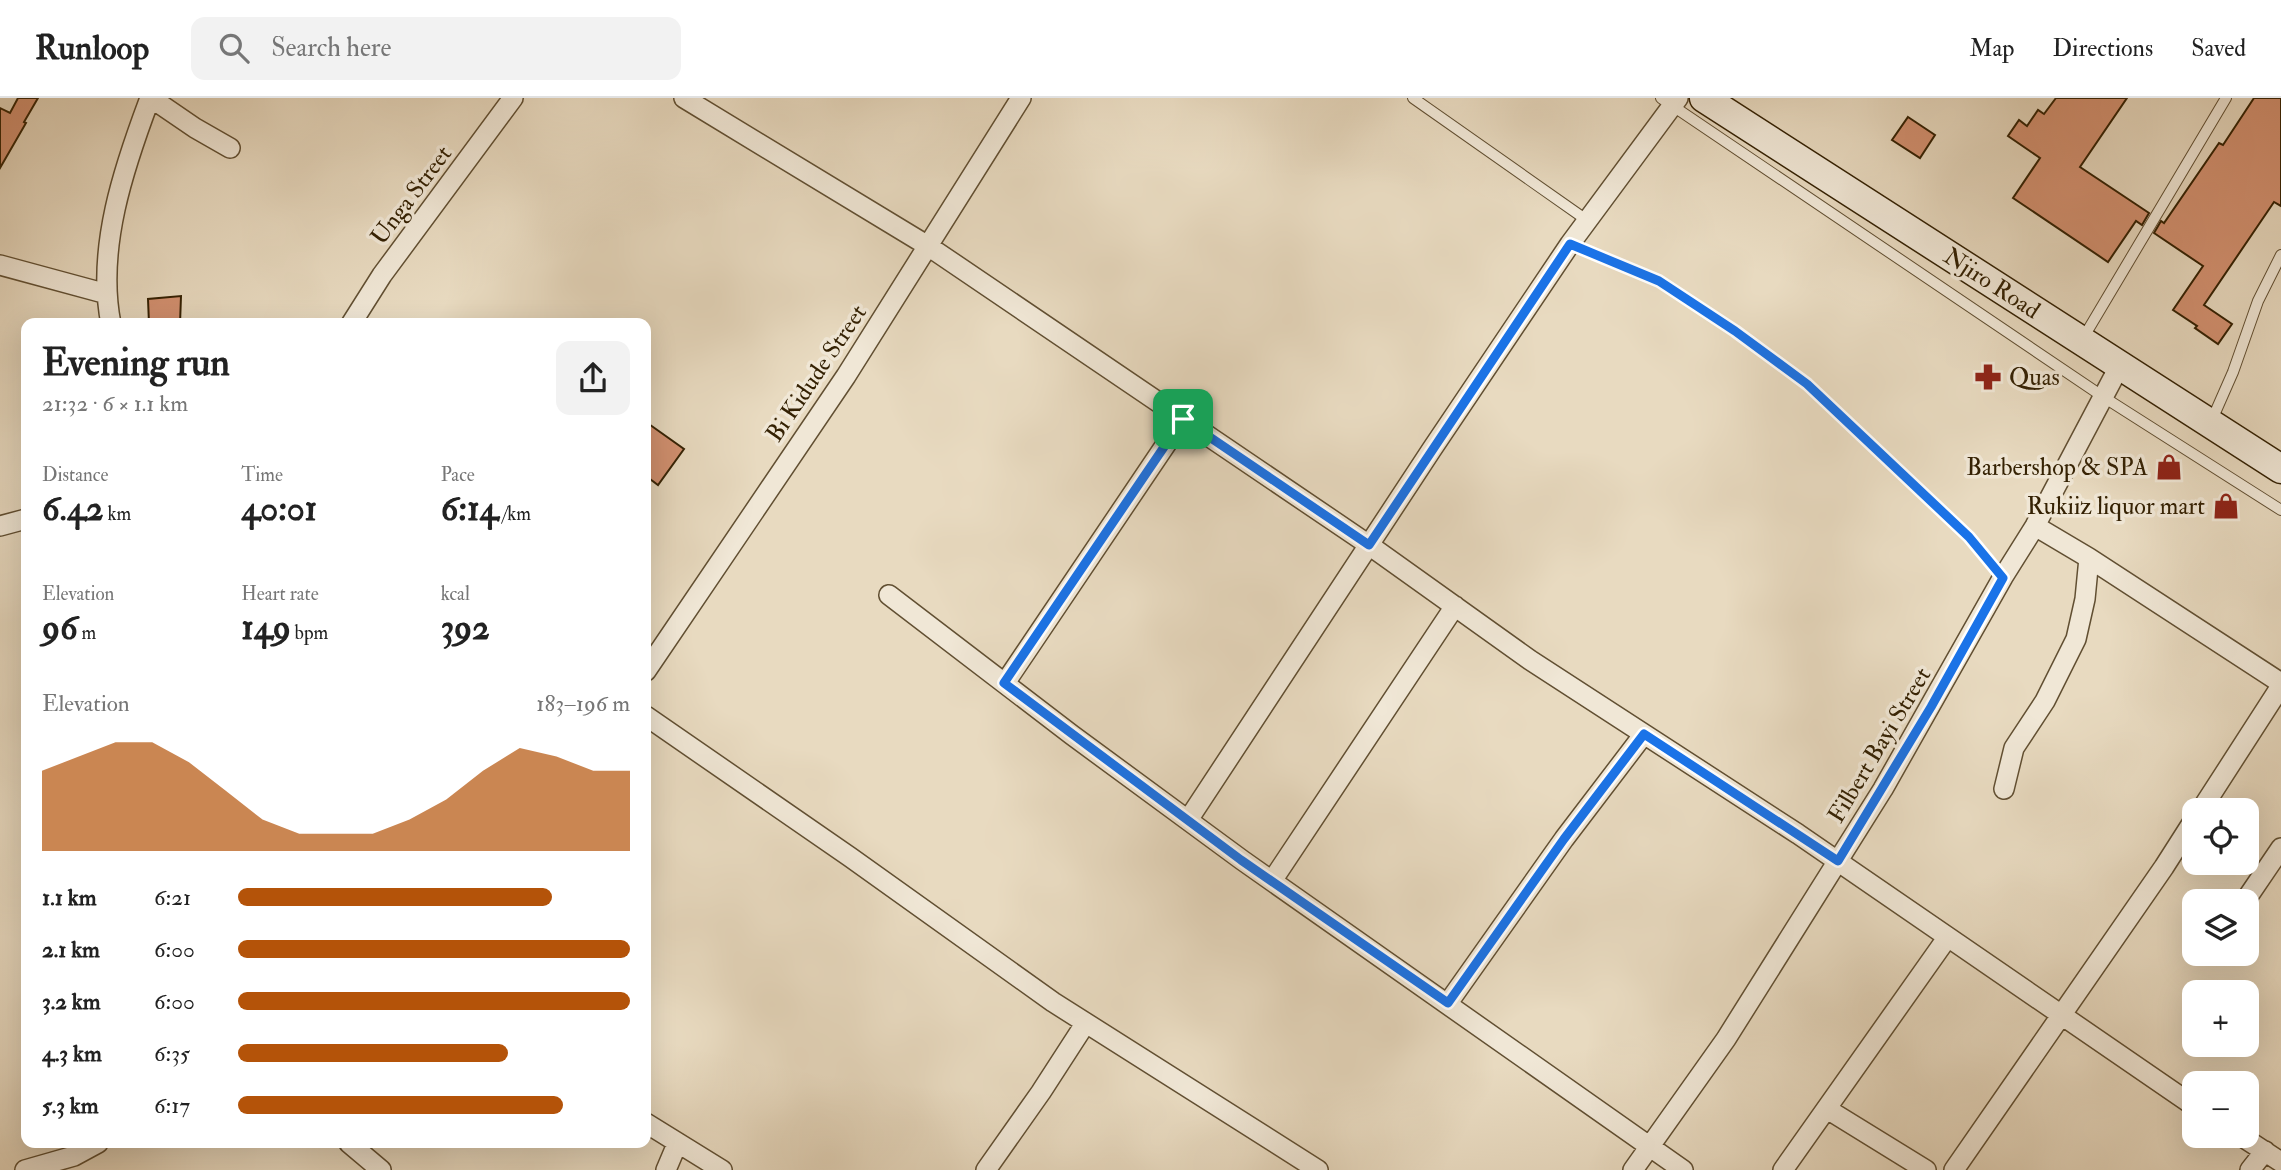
<!DOCTYPE html>
<html lang="en">
<head>
<meta charset="utf-8">
<style>
  body { margin:0; font-family:"IM FELL Double Pica",serif; background:#f2f2f2; color:#222; height:100vh; display:flex; flex-direction:column; font-size:26px; white-space:nowrap }
  * { box-sizing:border-box; margin:0 }
  p { font-size:23px; color:#767676 }
  .icon { flex:none; width:38px; height:38px; fill:none; stroke:currentColor; stroke-width:2; stroke-linecap:round; stroke-linejoin:round }
  .map { position:relative; flex:1; overflow:hidden }
  .panel { position:absolute; left:21px; top:220px; width:630px; height:830px; display:flex; flex-direction:column; background:#fff; border-radius:14px; box-shadow:0 7px 28px #0002 }
  .panel>* { flex:none }
  .tools { position:absolute; left:2182px; top:700px; display:grid; gap:14px }
  .tools a { display:grid; place-items:center; width:77px; height:77px; border-radius:14px; background:#fff; box-shadow:0 7px 28px #0002; font-size:35px }
  .pin { position:absolute; display:grid; place-items:center; width:60px; height:60px; color:#fff; margin:-30px; border-radius:14px; box-shadow:0 4px 10px #0006 }
  .round { display:grid; place-items:center; flex:none; width:74px; height:74px; border-radius:14px; background:#f2f2f2 }
  .summary { display:flex; align-items:center; justify-content:space-between; height:119px; padding:0 21px }
  h1 { font-size:38px; font-weight:800; line-height:52px }
  .stats { display:grid; grid-template-columns:repeat(3,1fr); gap:10px; height:119px; padding:7px 21px }
  .stats div { display:grid; align-content:center }
  .stats b { font-size:35px; font-weight:800 }
  .stats small { font-size:19px; font-weight:400 }
  .stats p { font-size:19px }
  .chart { height:196px; padding:14px 21px }
  .chart p { display:flex; justify-content:space-between }
  .chart svg { width:100%; height:126px; margin-top:7px; fill:#b45309; opacity:.7 }
  ul { padding:0 21px; list-style:none; font-size:23px }
  li { display:grid; grid-template-columns:112px 84px 1fr; align-items:center; height:52px }
  li i { height:18px; border-radius:9px; background:#b45309 }
  header { display:flex; align-items:center; gap:42px; box-sizing:border-box; height:98px; padding:0 35px; background:#fff; border-bottom:2px solid #e0e0e0 }
  header strong { font-size:33px }
  nav { display:flex; gap:38px; margin-inline-start:auto; font-size:24px }
  .search { width:490px; height:63px; background:#f2f2f2; display:flex; align-items:center; gap:18px; box-sizing:border-box; padding:0 24px; border-radius:14px; color:#767676; font-size:26px }
  .map>svg:first-child { display:block }
  .building { fill:#d39171; stroke:#342103; stroke-width:2 }
  .lines { fill:none; stroke-linecap:round; stroke-linejoin:round }
  .lane-casing { stroke:#614f32; stroke-width:12 }
  .street-casing { stroke:#614f32; stroke-width:22 }
  .secondary-casing { stroke:#342103; stroke-width:31 }
  .lane { stroke:#f0e7d6; stroke-width:10 }
  .street { stroke:#f0e7d6; stroke-width:19 }
  .secondary { stroke:#f0e7d6; stroke-width:28 }
  .route-casing { stroke:#fff; stroke-width:14 }
  .route { stroke:#1a73e8; stroke-width:9 }
  .labels { text-anchor:middle; stroke-width:7; stroke-linejoin:round; paint-order:stroke }
  .street-label { font-size:24px; fill:#342103; stroke:#f0e7d6 }
  .poi-label { font-size:24px; fill:#342103; stroke:#f0e7d6; text-anchor:end }
</style>
</head>
<body>
<header>
<strong>Runloop</strong>
<div class="search"><svg class="icon" aria-label="search" viewBox="0 0 24 24"><circle cx="10" cy="10" r="6"/><path d="M15 15l6 6"/></svg>Search here</div>
<nav><a>Map</a><a>Directions</a><a>Saved</a></nav>
</header>
<div class="map">
<svg width="2281" height="1072" viewBox="0 0 2281 1072">
  <rect width="100%" height="100%" fill="#e8dac0"/>
  <filter id="stains"><feTurbulence type="fractalNoise" baseFrequency=".00286" numOctaves="4"/><feColorMatrix values="0 0 0 0 .2 0 0 0 0 .09 0 0 0 0 .02 0 0 0 .5 -.17"/></filter>
  <radialGradient id="worn" r=".72"><stop offset=".6" stop-color="#630" stop-opacity="0"/><stop offset="1" stop-color="#630" stop-opacity=".3"/></radialGradient>
  <!-- building -->
  <path class="building" d="M18,0H38L24,24L26,25L0,70V10L10,15Z
    M2056,0H2127L2080,69L2149,115L2142,127L2136,123L2108,164L2013,100L2040,60L2008,38L2019,22L2027,28L2038,12L2044,16Z
    M2254,0H2281V108L2274,104L2204,207L2232,226L2218,246L2195,230L2197,228L2173,212L2203,168L2154,135L2161,123L2164,125L2219,45L2223,47Z
    M1908,19L1935,37L1920,60L1892,42Z
    M181,198L180,226H149L148,201Z
    M646,324L684,351L658,387L646,378Z"/>
  <g class="lines">
    <!-- lane casing -->
    <g class="lane-casing">
      <path id="lane" d="M1413,0L1588,123
        M1661,0L2105,300L2281,412
        M1570,146L1659,183L1735,233L1807,286L1969,439L2003,479
        M2082,242L2226,0
        M2211,324L2233,274L2258,203L2281,157"/>
    </g>
    <!-- street casing -->
    <g class="street-casing">
      <path id="street" d="M151,0L195,30L230,50
        M684,0L928,148L1369,447L1530,562L1798,736L2194,1008
        M0,167L107,196
        M111,226C96,151 124,69 150,0
        M351,226L382,177L513,0
        M0,428L26,421
        M2035,428L2089,460L2281,585
        M889,497L1072,637L1242,762L1683,1072
        M646,573L846,278L1021,0
        M1005,585L1183,321
        M646,618L850,759L1053,904L1318,1072
        M2004,691L2014,650L2045,603L2076,541L2085,501L2089,460
        M2201,712L2281,588
        M1188,722L1432,351L1570,146L1678,0
        M1272,783L1455,508
        M2245,803L2281,750
        M1448,905L1564,741L1644,636
        M1827,1011L1926,1072
        M646,1025L722,1072
        M2241,1038L2281,1064
        M349,1045L381,1072
        M25,1072L74,1058L98,1045
        M666,1072L677,1046
        M986,1072L1041,994L1085,926
        M1633,1072L1726,941L1883,691L2003,479L2035,428L2120,267
        M1783,1072L1947,840
        M1954,1072L2164,769L2194,722
        M2250,1072L2265,1053"/>
    </g>
    <!-- secondary casing -->
    <g class="secondary-casing">
      <path id="secondary" d="M1704,0L2281,371"/>
    </g>
    <!-- lane -->
    <use href="#lane" class="lane"/>
    <!-- street -->
    <use href="#street" class="street"/>
    <!-- secondary -->
    <use href="#secondary" class="secondary"/>
  </g>
  <g class="lines">
    <!-- route casing -->
    <g class="route-casing">
      <path id="route" d="M1570,146L1659,183L1735,233L1807,286L1969,439L2003,480L1931,609L1838,763L1644,636L1564,741L1448,905L1241,762L1004,585L1183,321L1369,447Z"/>
    </g>
    <!-- route -->
    <use href="#route" class="route"/>
  </g>
  <!-- icons -->
  <defs>
    <g id="pharmacy-bare" transform="scale(2.1)"><path d="M-2-6h4v4h4v4h-4v4h-4v-4h-4v-4h4Z" fill="#8f2418" stroke="#f0e7d6" stroke-width="2.5" paint-order="stroke"/></g>
    <g id="shop-bare" transform="scale(2.1)"><path d="M-5-2.5h2.3a2.7 3.5 0 0 1 5.4 0H5L5.5 6h-11ZM-1.5-2.5h3a1.5 2.3 0 0 0-3 0Z" fill="#8f2418" stroke="#f0e7d6" stroke-width="2.5" paint-order="stroke"/></g>
  </defs>
  <g fill-rule="evenodd">
    <use href="#pharmacy-bare" x="1988" y="279"/>
    <use href="#shop-bare" x="2169" y="369"/>
    <use href="#shop-bare" x="2226" y="408"/>
  </g>
  <g class="labels">
    <!-- street labels -->
    <g class="street-label">
      <text transform="translate(411 97) rotate(-53)" y="8">Unga Street</text>
      <text transform="translate(1992 185) rotate(33)" y="8">Njiro Road</text>
      <text transform="translate(816 275) rotate(-56)" y="8">Bi Kidude Street</text>
      <text transform="translate(1879 647) rotate(-59)" y="8">Filbert Bayi Street</text>
    </g>
    <!-- poi labels -->
    <g class="poi-label">
      <text x="2009" y="287" text-anchor="start">Quas</text>
      <text x="2148" y="377">Barbershop &amp; SPA</text>
      <text x="2205" y="416">Rukiiz liquor mart</text>
    </g>
  </g>
  <rect width="100%" height="100%" filter="url(#stains)"/>
  <rect width="100%" height="100%" fill="url(#worn)"/>
</svg>
<div class="tools">
<a><svg class="icon" aria-label="locate" viewBox="0 0 24 24"><circle cx="12" cy="12" r="6"/><path d="M12 2v4M12 18v4M2 12h4M18 12h4"/></svg></a>
<a><svg class="icon" aria-label="layers" viewBox="0 0 24 24"><path d="M12 4l9 5-9 5-9-5zM3 14l9 5 9-5"/></svg></a>
<a>+</a>
<a>−</a>
</div>
<div class="pin" style="left:1183px;top:321px;background:#1e9e55"><svg class="icon" aria-label="arrive" viewBox="0 0 24 24"><path d="M6 21V4h12l-3 4 3 4H6"/></svg></div>
<section class="panel">
<div class="summary"><div><h1>Evening run</h1><p>21:32 · 6 × 1.1 km</p></div><a class="round"><svg class="icon" aria-label="share" viewBox="0 0 24 24"><path d="M12 15V3M7 8l5-5 5 5M5 13v7h14v-7"/></svg></a></div>
<div class="stats">
<div><p>Distance</p><b>6.42<small> km</small></b></div>
<div><p>Time</p><b>40:01</b></div>
<div><p>Pace</p><b>6:14<small> /km</small></b></div>
</div>
<div class="stats">
<div><p>Elevation</p><b>96<small> m</small></b></div>
<div><p>Heart rate</p><b>149<small> bpm</small></b></div>
<div><p>kcal</p><b>392</b></div>
</div>
<div class="chart"><p><span>Elevation</span>183–196 m</p>
<svg viewBox="0 0 160 44" preserveAspectRatio="none"><path d="M0 44V16L10 11L20 6L30 6L40 13L50 23L60 33L70 38L80 38L90 38L100 33L110 26L120 16L130 8L140 11L150 16L160 16V44z"/></svg>
</div>
<ul>
<li><b>1.1 km</b>6:21<i style="width:80%"></i></li>
<li><b>2.1 km</b>6:00<i style="width:100%"></i></li>
<li><b>3.2 km</b>6:00<i style="width:100%"></i></li>
<li><b>4.3 km</b>6:35<i style="width:69%"></i></li>
<li><b>5.3 km</b>6:17<i style="width:83%"></i></li>
</ul>
</section>
</div>
</body>
</html>
